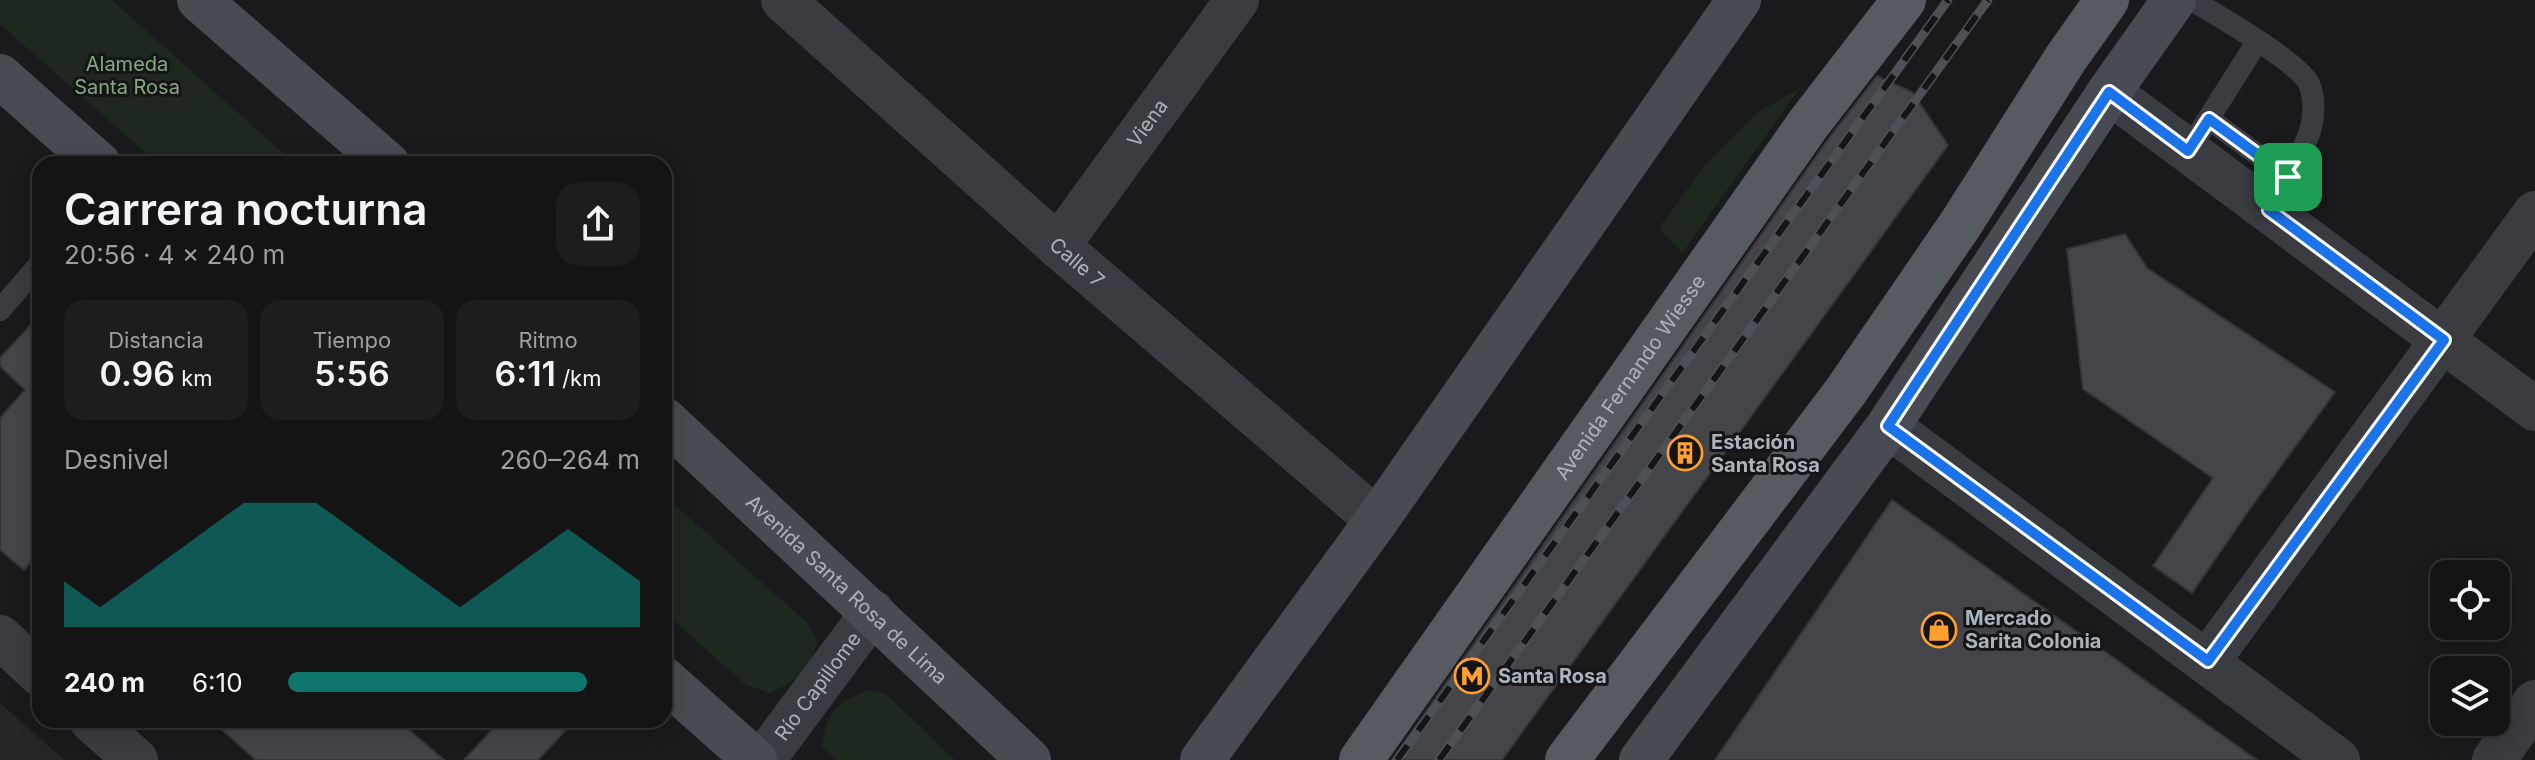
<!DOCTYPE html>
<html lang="es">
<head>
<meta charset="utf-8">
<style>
  body { margin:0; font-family:Inter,sans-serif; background:#1d1d1e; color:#f1f3f6; height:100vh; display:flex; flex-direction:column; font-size:30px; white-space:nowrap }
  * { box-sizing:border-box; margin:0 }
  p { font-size:26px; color:#9d9ea0 }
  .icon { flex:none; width:44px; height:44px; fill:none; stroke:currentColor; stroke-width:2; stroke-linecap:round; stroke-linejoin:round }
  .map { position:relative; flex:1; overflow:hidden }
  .panel { position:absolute; left:32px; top:156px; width:640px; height:572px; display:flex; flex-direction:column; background:#141415; border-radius:24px; box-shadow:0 4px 20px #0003,0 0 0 2px #333334 }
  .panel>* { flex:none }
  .buttons { position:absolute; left:2430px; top:560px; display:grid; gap:16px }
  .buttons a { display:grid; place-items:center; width:80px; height:80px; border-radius:16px; background:#141415; box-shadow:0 4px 20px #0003,0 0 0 2px #333334; font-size:40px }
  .pin { position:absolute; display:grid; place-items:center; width:68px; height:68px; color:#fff; margin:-34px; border-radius:16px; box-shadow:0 4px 12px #0006 }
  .round { display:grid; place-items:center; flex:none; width:84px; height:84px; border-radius:24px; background:#1d1d1e }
  .head { display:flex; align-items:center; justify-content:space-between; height:136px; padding:0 32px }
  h1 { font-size:44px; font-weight:600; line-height:60px }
  .stats { display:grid; grid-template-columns:repeat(3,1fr); gap:12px; height:136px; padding:8px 32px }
  .stats div { display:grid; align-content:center; border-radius:20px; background:#1d1d1e; text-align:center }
  .stats b { font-size:34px; font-weight:600 }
  .stats small { font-size:22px; font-weight:400 }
  .stats p { font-size:22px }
  .chart { height:224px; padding:16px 32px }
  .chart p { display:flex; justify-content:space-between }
  .chart svg { width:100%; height:144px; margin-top:8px; fill:#0f766e; opacity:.7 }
  ul { padding:0 32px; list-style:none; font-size:26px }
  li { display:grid; grid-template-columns:128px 96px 1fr; align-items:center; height:60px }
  li i { height:20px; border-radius:10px; background:#0f766e }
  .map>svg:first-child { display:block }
  .built { fill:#262629 }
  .green { fill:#1f281f }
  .building { fill:#444549; stroke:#343439; stroke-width:2 }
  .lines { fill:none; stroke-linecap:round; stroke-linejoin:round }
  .service { stroke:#3a3c42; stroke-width:22 }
  .minor { stroke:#3a3c42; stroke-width:44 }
  .secondary { stroke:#484c52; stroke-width:44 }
  .primary { stroke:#565a61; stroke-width:44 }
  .rail-casing { stroke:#4d5157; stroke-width:9 }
  .rail { stroke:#151517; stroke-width:6; stroke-dasharray:18; stroke-linecap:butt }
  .route-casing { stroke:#fff; stroke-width:16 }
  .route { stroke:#1a73e8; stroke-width:10 }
  .labels { text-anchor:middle; stroke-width:6; stroke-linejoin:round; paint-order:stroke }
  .park-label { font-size:20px; fill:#84a981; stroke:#151517 }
  .street-label { font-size:20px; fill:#abb3bd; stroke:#151517 }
  .poi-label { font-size:20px; font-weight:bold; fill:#abb3bd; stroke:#151517; text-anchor:start }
</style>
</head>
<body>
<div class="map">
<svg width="2535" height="760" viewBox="0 0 2535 760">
  <rect width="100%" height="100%" fill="#1a1a1c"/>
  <!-- built -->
  <path class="built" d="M0,703L64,760H0Z"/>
  <!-- green -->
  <path class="green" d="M0,0H112L295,164H158L0,24Z
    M1800,88L1682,253L1659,229L1705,165L1757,113Z
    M664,495L806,622L818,641C809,671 798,681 769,693L745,684L664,612Z
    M871,690L886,694L955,760H836L822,747C827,712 837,700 871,690Z"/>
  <!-- building -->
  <path class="building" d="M1877,76L1912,92L1948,145L1502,760H1392L1829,138Z
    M2125,234L2147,268L2335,392L2249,510L2192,593L2153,566L2213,478L2083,389L2067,249Z
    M40,315V551L24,570L0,550V418L25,390L0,366V358Z
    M1892,500L2257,760H1715Z
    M211,720H398L444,760H256Z
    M501,720H575L538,760H464Z"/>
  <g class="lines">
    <!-- service -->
    <path class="service" d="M2192,0C2216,15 2302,63 2310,86C2315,100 2314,120 2309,134C2299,161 2283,185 2269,210
      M2209,119L2288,177
      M2188,151L2257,42
      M0,310L40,264"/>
    <!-- minor -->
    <g class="minor">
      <path id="s1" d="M783,0L1058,246L1377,520"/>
      <path d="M2109,92L2535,409"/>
      <path id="s2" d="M1058,246L1237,0"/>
      <path d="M1888,426L2338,760"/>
      <path d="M0,637L40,674"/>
      <path d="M2208,661L2535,213"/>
      <path d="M91,720L136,760"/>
      <path id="s3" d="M763,760L873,612"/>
      <path d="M2494,760L2535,702"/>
    </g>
    <!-- secondary -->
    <g class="secondary">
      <path d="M199,0L388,164"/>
      <path d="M0,76L99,164"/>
      <path id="s4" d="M664,419L1029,760"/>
      <path d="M664,679L755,760"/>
      <path d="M1202,760L1377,520L1739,0"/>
      <path d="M1641,760L1888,426L2109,92L2174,0"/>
    </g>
    <!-- primary -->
    <g class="primary">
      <path id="s5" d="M1361,760L1809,123L1904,0"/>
      <path d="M1567,760L1846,391L1960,225L2066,58L2107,0"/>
    </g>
    <!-- rail casing -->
    <g class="rail-casing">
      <path id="rail" d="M1397,760L1948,0
        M1439,760L1988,0"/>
    </g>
    <!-- rail -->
    <use href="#rail" class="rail"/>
  </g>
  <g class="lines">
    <!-- route casing -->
    <g class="route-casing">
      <path id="route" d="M2109,92L2188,151L2209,119L2288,177L2269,210L2444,340L2208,661L1888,426Z"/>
    </g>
    <!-- route -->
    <use href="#route" class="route"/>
  </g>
  <!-- icons -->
  <defs>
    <g id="building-ring" transform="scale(1.8)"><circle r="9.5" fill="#151517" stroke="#ffa02f" stroke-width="1.5"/><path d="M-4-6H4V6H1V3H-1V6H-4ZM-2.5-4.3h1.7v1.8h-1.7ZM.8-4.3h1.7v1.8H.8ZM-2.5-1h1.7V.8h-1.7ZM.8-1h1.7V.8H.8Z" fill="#ffa02f"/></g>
    <g id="shop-ring" transform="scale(1.8)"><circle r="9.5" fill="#151517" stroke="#ffa02f" stroke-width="1.5"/><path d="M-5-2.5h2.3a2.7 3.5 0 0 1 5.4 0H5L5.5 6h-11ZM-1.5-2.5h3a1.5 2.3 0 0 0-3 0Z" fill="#ffa02f"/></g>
    <g id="metro-ring" transform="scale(1.8)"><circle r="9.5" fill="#151517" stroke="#ffa02f" stroke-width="1.5"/><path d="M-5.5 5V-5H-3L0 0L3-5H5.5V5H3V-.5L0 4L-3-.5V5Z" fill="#ffa02f"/></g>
  </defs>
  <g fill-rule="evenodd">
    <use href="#building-ring" x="1685" y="453"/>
    <use href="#shop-ring" x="1939" y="630"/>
    <use href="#metro-ring" x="1472" y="676"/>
  </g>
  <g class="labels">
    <!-- park labels -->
    <g class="park-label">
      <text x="127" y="71">Alameda<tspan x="127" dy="23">Santa Rosa</tspan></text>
    </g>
    <!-- street labels -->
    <g class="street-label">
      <text dy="7" stroke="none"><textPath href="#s2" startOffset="152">Viena</textPath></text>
      <text dy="7" stroke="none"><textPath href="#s1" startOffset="394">Calle 7</textPath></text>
      <text dy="7" stroke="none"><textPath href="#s5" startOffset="468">Avenida Fernando Wiesse</textPath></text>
      <text dy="7" stroke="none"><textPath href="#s4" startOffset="250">Avenida Santa Rosa de Lima</textPath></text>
      <text dy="7" stroke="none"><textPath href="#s3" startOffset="92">Río Capillome</textPath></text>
    </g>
    <!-- poi labels -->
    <g class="poi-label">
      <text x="1711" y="449">Estación<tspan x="1711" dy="23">Santa Rosa</tspan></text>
      <text x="1965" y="625">Mercado<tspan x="1965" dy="23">Sarita Colonia</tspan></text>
      <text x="1498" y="683">Santa Rosa</text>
    </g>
  </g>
</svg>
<div class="buttons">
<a><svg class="icon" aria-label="locate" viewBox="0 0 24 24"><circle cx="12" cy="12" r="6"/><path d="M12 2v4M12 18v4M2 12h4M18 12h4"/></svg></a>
<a><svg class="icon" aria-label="layers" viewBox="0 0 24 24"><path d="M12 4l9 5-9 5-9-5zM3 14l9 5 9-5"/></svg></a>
</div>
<div class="pin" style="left:2288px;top:177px;background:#1e9e55"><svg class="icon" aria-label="arrive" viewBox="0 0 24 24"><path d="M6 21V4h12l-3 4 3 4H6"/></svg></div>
<section class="panel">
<div class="head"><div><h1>Carrera nocturna</h1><p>20:56 · 4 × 240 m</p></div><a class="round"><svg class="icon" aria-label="share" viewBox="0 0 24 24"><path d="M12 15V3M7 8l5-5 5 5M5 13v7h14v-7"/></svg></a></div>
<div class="stats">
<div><p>Distancia</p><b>0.96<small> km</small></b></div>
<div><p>Tiempo</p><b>5:56</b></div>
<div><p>Ritmo</p><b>6:11<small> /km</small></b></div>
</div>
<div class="chart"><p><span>Desnivel</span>260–264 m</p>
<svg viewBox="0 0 160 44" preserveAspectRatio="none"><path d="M0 44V30L10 38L20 30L30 22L40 14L50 6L60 6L70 6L80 14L90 22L100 30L110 38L120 30L130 22L140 14L150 22L160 30V44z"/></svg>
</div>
<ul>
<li><b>240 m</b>6:10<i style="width:85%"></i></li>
</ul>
</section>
</div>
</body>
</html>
